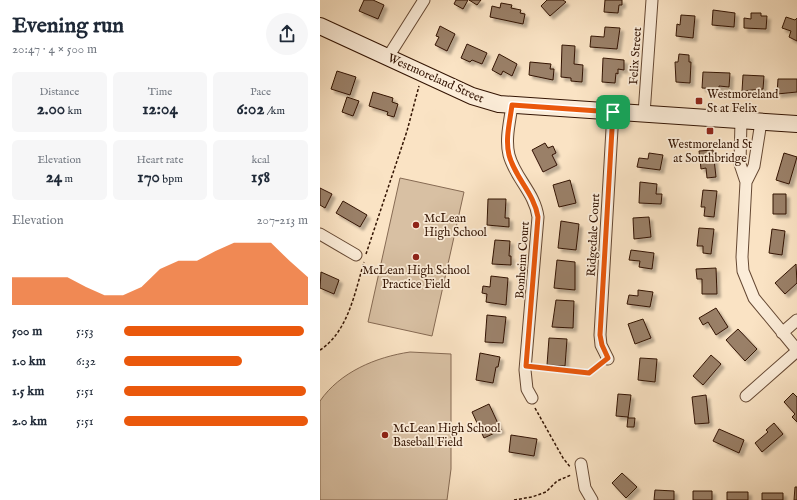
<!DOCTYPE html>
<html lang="en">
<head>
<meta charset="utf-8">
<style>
  body { margin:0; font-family:"IM FELL English",serif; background:#f6f6f7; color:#1f2937; height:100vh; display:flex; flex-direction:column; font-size:15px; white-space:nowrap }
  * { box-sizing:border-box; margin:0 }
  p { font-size:13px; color:#747a83 }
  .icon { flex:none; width:22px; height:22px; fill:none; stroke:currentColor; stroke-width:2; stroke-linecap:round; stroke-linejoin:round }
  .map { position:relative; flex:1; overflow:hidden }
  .sheet { display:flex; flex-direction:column; background:#fff; width:320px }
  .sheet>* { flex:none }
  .pin { position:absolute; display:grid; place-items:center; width:34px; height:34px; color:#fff; margin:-17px; border-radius:8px; box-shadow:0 2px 6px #0006 }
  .round { display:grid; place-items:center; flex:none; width:42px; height:42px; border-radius:21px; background:#f6f6f7 }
  .overview { display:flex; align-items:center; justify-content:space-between; height:68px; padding:0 12px }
  h1 { font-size:22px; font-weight:700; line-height:30px }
  .figures { display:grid; grid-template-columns:repeat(3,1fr); gap:6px; height:68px; padding:4px 12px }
  .figures div { display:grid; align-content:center; border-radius:6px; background:#f6f6f7; text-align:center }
  .figures b { font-size:17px; font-weight:700 }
  .figures small { font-size:11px; font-weight:400 }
  .figures p { font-size:11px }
  .chart { height:112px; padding:8px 12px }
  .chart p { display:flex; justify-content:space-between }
  .chart svg { width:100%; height:72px; margin-top:4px; fill:#ea580c; opacity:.7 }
  ul { padding:0 12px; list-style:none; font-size:13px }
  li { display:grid; grid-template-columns:64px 48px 1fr; align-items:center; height:30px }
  li i { height:10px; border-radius:5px; background:#ea580c }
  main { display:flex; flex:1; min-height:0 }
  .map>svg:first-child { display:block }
  .pitch { fill:#d8c0a3; stroke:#866a53 }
  .building { fill:#9a8067; stroke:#331403; filter:url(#shadow) }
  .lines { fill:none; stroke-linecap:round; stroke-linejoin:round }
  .street-casing { stroke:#654833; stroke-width:13 }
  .secondary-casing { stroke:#331403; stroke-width:18 }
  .path { stroke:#331403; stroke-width:1.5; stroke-dasharray:3 2; stroke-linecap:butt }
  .street { stroke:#fcedd9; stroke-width:11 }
  .secondary { stroke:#fcedd9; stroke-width:16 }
  .route-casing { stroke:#fff; stroke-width:8 }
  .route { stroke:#ea580c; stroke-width:5 }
  .poi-dot { fill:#8f2418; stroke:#fcedd9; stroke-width:1.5 }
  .labels { text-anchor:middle; stroke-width:3.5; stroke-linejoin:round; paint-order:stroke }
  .street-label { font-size:12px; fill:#331403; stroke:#fcedd9 }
  .poi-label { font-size:12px; fill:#331403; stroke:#fcedd9; text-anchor:start }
</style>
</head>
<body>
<main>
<section class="sheet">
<div class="overview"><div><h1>Evening run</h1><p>20:47 · 4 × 500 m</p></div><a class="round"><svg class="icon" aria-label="share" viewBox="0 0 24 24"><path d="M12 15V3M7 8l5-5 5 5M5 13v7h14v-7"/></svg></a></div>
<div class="figures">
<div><p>Distance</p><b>2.00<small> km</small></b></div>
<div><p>Time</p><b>12:04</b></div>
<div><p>Pace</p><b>6:02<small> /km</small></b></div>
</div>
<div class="figures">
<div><p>Elevation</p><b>24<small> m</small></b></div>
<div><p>Heart rate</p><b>170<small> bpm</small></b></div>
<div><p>kcal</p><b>158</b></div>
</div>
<div class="chart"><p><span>Elevation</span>207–213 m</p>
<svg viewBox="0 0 160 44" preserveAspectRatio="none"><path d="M0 44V27L10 27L20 27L30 27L40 33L50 38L60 38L70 33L80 22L90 17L100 17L110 11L120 6L130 6L140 6L150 17L160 27V44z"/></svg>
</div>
<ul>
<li><b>500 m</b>5:53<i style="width:98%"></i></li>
<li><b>1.0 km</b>6:32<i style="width:64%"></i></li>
<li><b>1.5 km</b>5:51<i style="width:99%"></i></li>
<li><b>2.0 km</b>5:51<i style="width:100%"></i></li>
</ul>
</section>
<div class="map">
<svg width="477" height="500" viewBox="0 0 477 500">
  <defs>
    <filter id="shadow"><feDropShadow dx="3.5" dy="3.5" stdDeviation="1" flood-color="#0004"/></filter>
  </defs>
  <rect width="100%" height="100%" fill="#fae3c4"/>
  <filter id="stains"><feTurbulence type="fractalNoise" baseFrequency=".005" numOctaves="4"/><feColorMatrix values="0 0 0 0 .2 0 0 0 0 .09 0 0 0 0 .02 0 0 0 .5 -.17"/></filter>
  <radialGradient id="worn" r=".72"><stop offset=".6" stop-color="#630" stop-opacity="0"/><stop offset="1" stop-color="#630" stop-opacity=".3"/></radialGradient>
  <!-- pitch -->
  <path class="pitch" d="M80,178L144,192L112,336L48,322Z
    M90,352L131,354V469L127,500H0V401C20,372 56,357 90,352Z"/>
  <!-- building -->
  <path class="building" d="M44,0H53L64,5L58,19L39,11Z
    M136,0H148L143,9L134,4Z
    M149,0H161L157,5Z
    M227,0H243L246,2L230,16L221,6Z
    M285,0H302V5H299L298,13L284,12Z
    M181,3L192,5L191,8L201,10L200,13L205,14L203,24L170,17L172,6L180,8Z
    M393,10L415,13L414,27L392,25Z
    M431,13H441V16H447L446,29L424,28V18L431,19Z
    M361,15L375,16L373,38L356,36L357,24L360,25Z
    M466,17L475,20L477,18V41L469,37L471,31L462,28Z
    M120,26L135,34L127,51L115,45L119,37L116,36Z
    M285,27L300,28L297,49L270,47L271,36L284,37Z
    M147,44L167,53L162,64L152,60L150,62L141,58Z
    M242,45L255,46L254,64L263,65L262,82L251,81V78L241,77Z
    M179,54L197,64L192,76L183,71L181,75L172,70Z
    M359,54L369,55V62H371L370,83L356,82L355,62H358Z
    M283,58L304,60V70L298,69V74L296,73L295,83L282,82Z
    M210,62L231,64L230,69H234L233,80L209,75Z
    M17,71L36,77L30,95L11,89Z
    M383,72L410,73L409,87L399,86V89L382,88Z
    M423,75L444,76L443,89L422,91Z
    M458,79H477V92L457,94Z
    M53,92L73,98L72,102L78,104L74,117L67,115L68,112L49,106Z
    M27,97L39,101L33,116L22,112Z
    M225,143L228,148L233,146L236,153L232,155L237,165L223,172L212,150Z
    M393,150L396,177L387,178L386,168L381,169L379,151Z
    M329,153L343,155L340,170L317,167L319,158L328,159Z
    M464,153L477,157L469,184L456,180Z
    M250,180L256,203L239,207L233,185Z
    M320,182L337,184L336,194H342L341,204L319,203Z
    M0,188L12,194L5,208L0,205Z
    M383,190L397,191L394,217L384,216L385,207H381Z
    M453,194H466V214H453Z
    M168,199H186L185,218H189V227L167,225Z
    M23,201L47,215L40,227L16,213Z
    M329,217L331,237L314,239L313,218Z
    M241,221L259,224L256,250L238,248Z
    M379,228L394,229L391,254L383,253V246H377Z
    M452,229L465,231L462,255L449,253Z
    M175,240L190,241L189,256H191V265L172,264Z
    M311,250L334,253L332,269L319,267L320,261L309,260Z
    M237,260L255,262V290L234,288Z
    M476,264L477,283L465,294L455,283Z
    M396,268L397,294H382V279H377L376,269Z
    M1,272L19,280L14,294L0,288Z
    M171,276L188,278L186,305L166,302L167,294L162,293L163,286L170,287Z
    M318,290L333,292L330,307L307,304L309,295L318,296Z
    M236,300L254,301L253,328L232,327Z
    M396,308L408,327L396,335L388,322L383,325L379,318Z
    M167,315L186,317L183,343L165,342Z
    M323,319L331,338L315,344L308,324Z
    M418,329L437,349L425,361L406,340Z
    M229,338L247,339L245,366L227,365Z
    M160,353L180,357L178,367H176L173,383L156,380Z
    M391,355L401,364L383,385L373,376Z
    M320,358L337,359L335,382L318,380Z
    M473,393L477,397V422L472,417L475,414L464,402Z
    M298,394L311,395L308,418H315L314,427H307L308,417L296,416Z
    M386,395L389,423L375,424L372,397Z
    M169,404L181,430L164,438L152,412Z
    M454,423L463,434L442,452L435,443L448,432L446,430Z
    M399,429L424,440L419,453L393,441Z
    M191,435L217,439L214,456L189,452Z
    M302,473L317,487L306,498L292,483Z
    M475,487H477V500H474Z
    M335,490L354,491V500H334Z
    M373,491H392V500H373Z
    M407,492H428V500H407Z
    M442,493H463V500H442Z"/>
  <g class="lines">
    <!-- street casing -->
    <g class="street-casing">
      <path id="street" d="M68,57L104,0
        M192,105C190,121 185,139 189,155C195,178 215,193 218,217L205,370L207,389L212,398
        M324,114L332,0
        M421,120L420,164L426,182L422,257L423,271L434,298L477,350
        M426,182L434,166L441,122
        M0,234L36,255
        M462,333L477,320
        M288,359L281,345L280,335L293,112
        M426,396L477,351
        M261,464L265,488L272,500"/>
    </g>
    <!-- secondary casing -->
    <g class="secondary-casing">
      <path id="secondary" d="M0,26L152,96L179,104L477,124"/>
    </g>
    <!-- path -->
    <path class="path" d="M46,254L87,131L99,86
      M0,350C28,332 35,292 44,262
      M216,367L269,373L279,365
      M215,408L243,458L251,468
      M194,500L212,497L226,492L237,481L251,475"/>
    <!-- street -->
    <use href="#street" class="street"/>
    <!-- secondary -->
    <use href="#secondary" class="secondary"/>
  </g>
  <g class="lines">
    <!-- route casing -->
    <g class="route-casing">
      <path id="route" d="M192,105L293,112L280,335L282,345L288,358L269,373L206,366L218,217C214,193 195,178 189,155C185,139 190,121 192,105Z"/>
    </g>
    <!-- route -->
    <use href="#route" class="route"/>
  </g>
  <!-- markers -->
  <g class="poi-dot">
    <rect x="375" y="97" width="8" height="8" rx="2"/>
    <rect x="386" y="127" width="8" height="8" rx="2"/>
    <circle cx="96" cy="225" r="4"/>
    <circle cx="96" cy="257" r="4"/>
    <circle cx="65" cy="435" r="4"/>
  </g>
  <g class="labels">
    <!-- street labels -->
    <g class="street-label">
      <text transform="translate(315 56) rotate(-86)" y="4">Felix Street</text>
      <text transform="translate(116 78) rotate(24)" y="4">Westmoreland Street</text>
      <text transform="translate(273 235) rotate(-87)" y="4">Ridgedale Court</text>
      <text transform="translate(202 260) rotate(-86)" y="4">Bonheim Court</text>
    </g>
    <!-- poi labels -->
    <g class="poi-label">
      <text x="387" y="98">Westmoreland<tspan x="387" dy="14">St at Felix</tspan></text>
      <text x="390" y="148" text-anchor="middle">Westmoreland St<tspan x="390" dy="14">at Southbridge</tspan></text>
      <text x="104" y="222">McLean<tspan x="104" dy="14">High School</tspan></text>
      <text x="96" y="274" text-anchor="middle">McLean High School<tspan x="96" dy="14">Practice Field</tspan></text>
      <text x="73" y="432">McLean High School<tspan x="73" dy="14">Baseball Field</tspan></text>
    </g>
  </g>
  <rect width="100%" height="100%" filter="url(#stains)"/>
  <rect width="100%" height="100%" fill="url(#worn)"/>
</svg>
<div class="pin" style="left:293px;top:112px;background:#1e9e55"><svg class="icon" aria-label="arrive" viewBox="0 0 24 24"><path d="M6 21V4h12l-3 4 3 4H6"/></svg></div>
</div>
</main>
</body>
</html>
